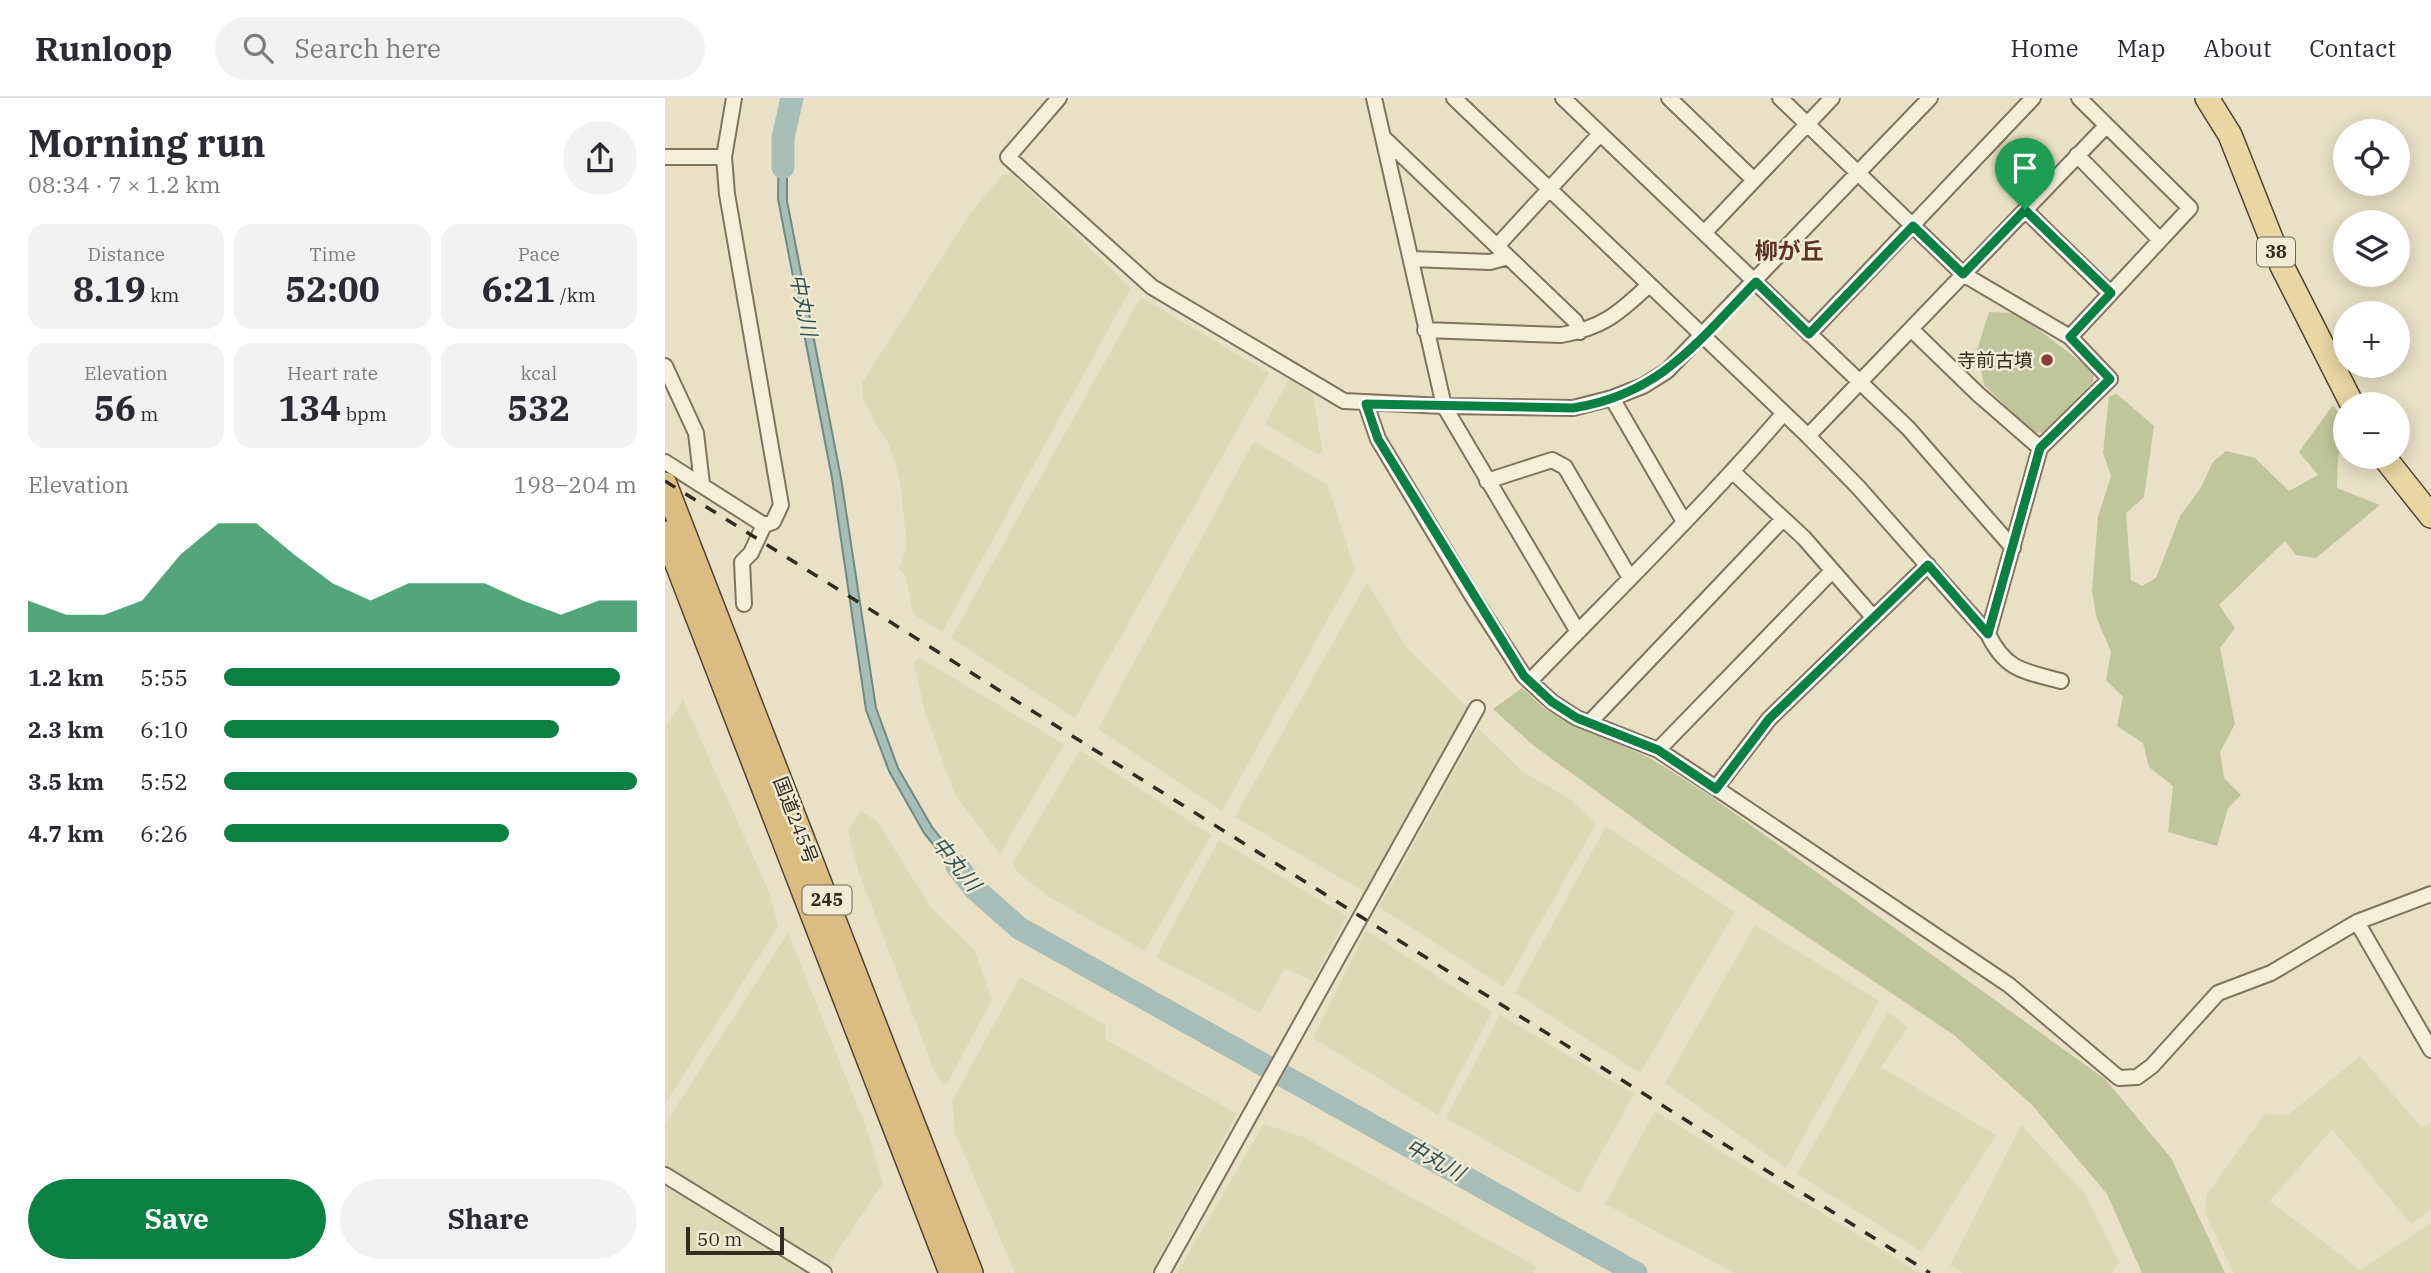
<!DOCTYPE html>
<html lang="en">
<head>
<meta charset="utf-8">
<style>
  body { margin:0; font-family:"IBM Plex Serif","Noto Sans JP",serif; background:#f2f2f3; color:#2b2b33; height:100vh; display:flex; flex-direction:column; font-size:26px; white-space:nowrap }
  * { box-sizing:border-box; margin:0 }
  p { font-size:23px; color:#7c7c81 }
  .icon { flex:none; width:38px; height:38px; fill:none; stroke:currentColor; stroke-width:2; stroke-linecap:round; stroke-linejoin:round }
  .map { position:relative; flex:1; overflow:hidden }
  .details { display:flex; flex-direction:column; background:#fff; width:665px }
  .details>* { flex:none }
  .tools { position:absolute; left:1668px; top:21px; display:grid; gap:14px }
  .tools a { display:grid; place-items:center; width:77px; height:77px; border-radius:50%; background:#fff; box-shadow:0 4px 18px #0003; font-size:35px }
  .scale { position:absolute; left:21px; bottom:18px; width:98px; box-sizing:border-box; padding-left:7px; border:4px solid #342b20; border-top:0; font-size:19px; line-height:24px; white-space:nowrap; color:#342b20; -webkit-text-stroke:5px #f1ebd5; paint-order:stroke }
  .pin { position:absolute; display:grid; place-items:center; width:60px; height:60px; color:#fff; margin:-72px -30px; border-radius:50% 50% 50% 0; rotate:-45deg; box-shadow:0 0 7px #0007 }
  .pin .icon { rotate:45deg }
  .round { display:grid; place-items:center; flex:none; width:74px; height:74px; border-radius:37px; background:#f2f2f3 }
  .summary { display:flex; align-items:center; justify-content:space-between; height:119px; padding:0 28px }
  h1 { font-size:38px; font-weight:700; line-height:52px }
  .figures { display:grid; grid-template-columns:repeat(3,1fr); gap:10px; height:119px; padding:7px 28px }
  .figures div { display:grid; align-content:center; border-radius:18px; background:#f2f2f3; text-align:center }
  .figures b { font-size:35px; font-weight:700 }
  .figures small { font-size:19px; font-weight:400 }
  .figures p { font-size:19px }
  .chart { height:196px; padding:14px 28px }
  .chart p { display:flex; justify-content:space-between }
  .chart svg { width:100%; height:126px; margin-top:7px; fill:#0b8043; opacity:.7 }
  .button { display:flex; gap:14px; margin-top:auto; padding:14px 28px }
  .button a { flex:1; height:80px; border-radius:42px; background:#0b8043; color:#fff; font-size:28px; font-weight:700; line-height:80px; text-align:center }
  .button a+a { background:#f2f2f3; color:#2b2b33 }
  ul { padding:0 28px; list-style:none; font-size:23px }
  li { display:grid; grid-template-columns:112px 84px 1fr; align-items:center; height:52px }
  li i { height:18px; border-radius:9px; background:#0b8043 }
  header { display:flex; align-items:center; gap:42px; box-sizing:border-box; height:98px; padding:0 35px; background:#fff; border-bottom:2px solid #e1e1e2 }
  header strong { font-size:33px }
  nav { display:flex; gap:38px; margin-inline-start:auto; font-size:24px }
  .search { width:490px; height:63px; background:#f2f2f3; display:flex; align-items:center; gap:18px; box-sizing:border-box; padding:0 24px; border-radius:38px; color:#7c7c81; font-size:26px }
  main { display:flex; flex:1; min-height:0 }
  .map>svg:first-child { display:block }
  .farmland { fill:#ded9b5 }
  .green { fill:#bfc69b }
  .water { fill:#a7bdb8; stroke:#6f8a85; stroke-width:2 }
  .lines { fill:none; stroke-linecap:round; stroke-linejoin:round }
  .river { stroke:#a7bdb8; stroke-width:23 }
  .minor-casing { stroke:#82735e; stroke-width:18 }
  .primary-casing { stroke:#514232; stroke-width:26 }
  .trunk-casing { stroke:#514232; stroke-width:26 }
  .minor { stroke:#f5eed9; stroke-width:14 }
  .primary { stroke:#e8d6a3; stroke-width:23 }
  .trunk { stroke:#dbbd82; stroke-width:23 }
  .rail { stroke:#342b20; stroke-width:3.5; stroke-dasharray:12 12; stroke-linecap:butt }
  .route-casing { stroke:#fff; stroke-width:14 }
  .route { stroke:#0b8043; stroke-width:9 }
  .poi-dot { fill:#8a3935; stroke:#f1ebd5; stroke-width:2.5 }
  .labels { text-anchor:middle; stroke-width:5; stroke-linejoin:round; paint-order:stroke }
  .shield { fill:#f1ebd5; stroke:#6d6556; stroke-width:2 }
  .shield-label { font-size:18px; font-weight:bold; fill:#342b20 }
  .poi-label { font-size:19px; fill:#342b20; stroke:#f1ebd5; text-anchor:end }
  .street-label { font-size:19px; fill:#342b20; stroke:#f1ebd5 }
  .water-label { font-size:21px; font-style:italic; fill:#315252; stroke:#f1ebd5 }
  .quarter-label { font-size:23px; font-weight:bold; fill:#5c3324; stroke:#f1ebd5 }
</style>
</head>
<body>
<header>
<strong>Runloop</strong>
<div class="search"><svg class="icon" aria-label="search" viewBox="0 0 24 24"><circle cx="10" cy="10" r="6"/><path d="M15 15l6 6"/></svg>Search here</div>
<nav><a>Home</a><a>Map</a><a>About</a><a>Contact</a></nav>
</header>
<main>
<section class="details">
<div class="summary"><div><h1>Morning run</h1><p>08:34 · 7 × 1.2 km</p></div><a class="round"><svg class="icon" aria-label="share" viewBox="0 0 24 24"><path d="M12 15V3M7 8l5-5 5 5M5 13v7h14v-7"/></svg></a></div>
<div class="figures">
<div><p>Distance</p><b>8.19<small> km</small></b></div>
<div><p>Time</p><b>52:00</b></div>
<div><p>Pace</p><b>6:21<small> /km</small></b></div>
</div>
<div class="figures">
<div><p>Elevation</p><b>56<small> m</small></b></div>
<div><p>Heart rate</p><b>134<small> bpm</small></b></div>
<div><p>kcal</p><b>532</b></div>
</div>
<div class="chart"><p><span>Elevation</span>198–204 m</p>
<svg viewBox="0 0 160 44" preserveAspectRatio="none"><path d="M0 44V33L10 38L20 38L30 33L40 17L50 6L60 6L70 17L80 27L90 33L100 27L110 27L120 27L130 33L140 38L150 33L160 33V44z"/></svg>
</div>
<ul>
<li><b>1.2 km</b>5:55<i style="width:96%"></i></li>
<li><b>2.3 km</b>6:10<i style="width:81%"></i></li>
<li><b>3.5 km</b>5:52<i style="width:100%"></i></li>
<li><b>4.7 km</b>6:26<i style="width:69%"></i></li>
</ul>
<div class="button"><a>Save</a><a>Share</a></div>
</section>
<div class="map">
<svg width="1766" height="1175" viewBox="0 0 1766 1175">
  <rect width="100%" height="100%" fill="#e9e0c6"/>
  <!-- farmland -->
  <path class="farmland" d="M347,76L466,190L277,534L248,516L241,478L234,471L242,449L235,383L224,346L210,326L198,299L197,285L306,114L338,77Z
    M476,199L604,275L410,620L286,540Z
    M624,281L648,297L658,354L652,356L600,326Z
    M589,343L663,387L690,472L557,713L433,631Z
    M702,484L741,549L804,611L700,794L570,719Z
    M255,560L399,646L335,756L290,697L260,614L249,564Z
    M18,602L105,796L113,829L0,1006V630Z
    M813,630L857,673L906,702L931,726L839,889L714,809Z
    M415,652L546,737L480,853L384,799L353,775L348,765Z
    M196,713L213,724L266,810L309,851L327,901L281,988L270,975L193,772L183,733Z
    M941,728L1070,814L975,975L850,895Z
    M554,742L682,818L648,883L619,870L595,915L491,859Z
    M1090,827L1214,903L1121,1070L1000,985Z
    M701,832L827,914L773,1017L648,940Z
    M123,835L201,1029L218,1085L162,1169L0,1069V1026Z
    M355,879L441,927L440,941L572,1016L486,1175H350L290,1035L287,1003Z
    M1223,914L1243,929L1216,969L1331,1037L1257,1154L1132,1076Z
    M835,917L969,996L914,1095L781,1020Z
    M1695,958L1757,1030L1766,1024V1111L1746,1126L1667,1031L1605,1103L1695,1172L1766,1125V1175H1569L1539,1114L1542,1096L1600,1016L1623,1017Z
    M990,1013L1255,1175H1069L940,1106Z
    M599,1026L638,1039L872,1169L869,1175H512Z
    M1356,1027L1420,1096L1454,1164L1447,1175H1298L1285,1167Z
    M0,1084L144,1175H0Z"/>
  <!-- green -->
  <path class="green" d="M1324,214L1352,215L1429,274L1428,284L1379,335L1368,334L1319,287L1312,252Z
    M1452,296L1489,328L1479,399L1461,415L1466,482L1477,488L1491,480L1515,418L1535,391L1548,364L1561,353L1590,360L1624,393L1653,377L1634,354L1668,307L1680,324V348L1673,357L1672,390L1715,407L1651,460L1631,457L1620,443L1554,507L1570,530L1555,550L1570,626L1555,654L1559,680L1576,697L1563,710L1552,748L1503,734L1508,688L1484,669L1478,645L1452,628L1458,599L1441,582L1446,554L1432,521L1427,493L1433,419L1446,378L1438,355L1444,298Z
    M857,590L881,612L985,660L1044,697L1440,981L1506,1060L1560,1175H1477L1442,1096L1367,1007L1289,937L1014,753L869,648L828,611Z"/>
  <!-- water -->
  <path class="water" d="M114,38L122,41V103L176,380L211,610L233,670L267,729L314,789L308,796L259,735L224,673L201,612L167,380L113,101Z"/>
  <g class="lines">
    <!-- river -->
    <path class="river" d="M118,69V40L127,0
      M292,768L311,792L354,830L971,1175"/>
    <!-- minor casing -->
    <g class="minor-casing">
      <path id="minor" d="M69,0L59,59L62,96L116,407L108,424L99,427L86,455L77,464L79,506
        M394,0L343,59L487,189L679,303L779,308L908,310L947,300L978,288L1002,273L1265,0
        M709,0L779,308L913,534
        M789,0L1143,338L1193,389L1323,536C1341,573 1359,573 1396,583
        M898,0L1243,330L1348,450
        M1004,0L1089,82
        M1115,0L1298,176L1405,239L1445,281L1375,350L1323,536
        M720,41L910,223L915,234
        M1412,57L1495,142
        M0,59H59
        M1360,112L1445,195
        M1040,134L1167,0
        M833,147L935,36
        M746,161L825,164L843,159
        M1246,231L1313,296L1375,350
        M760,232L896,237C937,230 953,216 983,188
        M1144,236L1368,0
        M1405,239L1525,110L1414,0
        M0,268L31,335L37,386
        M947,300L1018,422
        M701,306L713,341L806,496L859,578L887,604L912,620L993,652L1051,690L1344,887L1454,980L1472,979L1487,968L1553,895L1606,875L1692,824L1766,796
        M1143,338L1441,28
        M0,364L99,427
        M1068,374L1139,440L1208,519
        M822,383L887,362L900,369L965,480
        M865,583C950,495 1038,409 1118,316
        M926,623L1118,421
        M993,652L1166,474
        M1051,690L1104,621L1263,467
        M1692,824L1766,952
        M0,1077L159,1175
        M497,1175L812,610"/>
    </g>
    <!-- primary casing -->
    <g class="primary-casing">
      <path id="primary" d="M1542,0L1565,37L1617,168L1687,306
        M1719,359L1766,418"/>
    </g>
    <!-- trunk casing -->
    <g class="trunk-casing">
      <path id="trunk" d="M0,386L306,1175
        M0,435L286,1175"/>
    </g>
    <!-- minor -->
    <use href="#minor" class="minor"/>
    <!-- primary -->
    <use href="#primary" class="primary"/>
    <!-- trunk -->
    <use href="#trunk" class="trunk"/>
    <!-- rail -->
    <path class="rail" d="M0,383L1265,1175"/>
  </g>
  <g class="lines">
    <!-- route casing -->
    <g class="route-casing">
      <path id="route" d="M1360,112L1446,195L1405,239L1445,281L1375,350L1323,536L1263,467L1104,621L1051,691L993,652L912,620L887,604L859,578L713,341L701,306L908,310C996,296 1032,244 1091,184L1144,236L1248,128L1298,176Z"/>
    </g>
    <!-- route -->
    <use href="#route" class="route"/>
  </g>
  <!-- markers -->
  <circle class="poi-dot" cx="1382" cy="262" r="7"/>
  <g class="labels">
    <!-- shield labels -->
    <g class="shield">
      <rect x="1592" y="139.5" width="38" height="29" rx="5"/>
      <rect x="137.5" y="787.5" width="49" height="29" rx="5"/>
    </g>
    <g class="shield-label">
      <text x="1611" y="160">38</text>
      <text x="162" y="808">245</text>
    </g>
    <!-- poi labels -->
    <g class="poi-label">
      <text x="1368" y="269">寺前古墳</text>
    </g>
    <!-- street labels -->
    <g class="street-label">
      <text transform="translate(131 722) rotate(69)" y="7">国道245号</text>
    </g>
    <!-- water labels -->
    <g class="water-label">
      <text transform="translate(138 207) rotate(79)" y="7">中丸川</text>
      <text transform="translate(291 766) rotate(51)" y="7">中丸川</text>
      <text transform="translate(770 1062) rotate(29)" y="7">中丸川</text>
    </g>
    <!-- quarter labels -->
    <g class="quarter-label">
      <text x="1124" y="161">柳が丘</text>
    </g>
  </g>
</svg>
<div class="tools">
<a><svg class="icon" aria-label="locate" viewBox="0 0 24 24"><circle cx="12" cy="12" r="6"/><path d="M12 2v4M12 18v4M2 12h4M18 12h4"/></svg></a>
<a><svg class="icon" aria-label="layers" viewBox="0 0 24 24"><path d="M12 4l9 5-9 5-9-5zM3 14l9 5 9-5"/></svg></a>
<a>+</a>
<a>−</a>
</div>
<div class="scale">50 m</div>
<div class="pin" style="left:1360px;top:112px;background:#1e9e55"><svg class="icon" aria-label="arrive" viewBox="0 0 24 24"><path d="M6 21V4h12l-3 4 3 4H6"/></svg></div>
</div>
</main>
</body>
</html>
